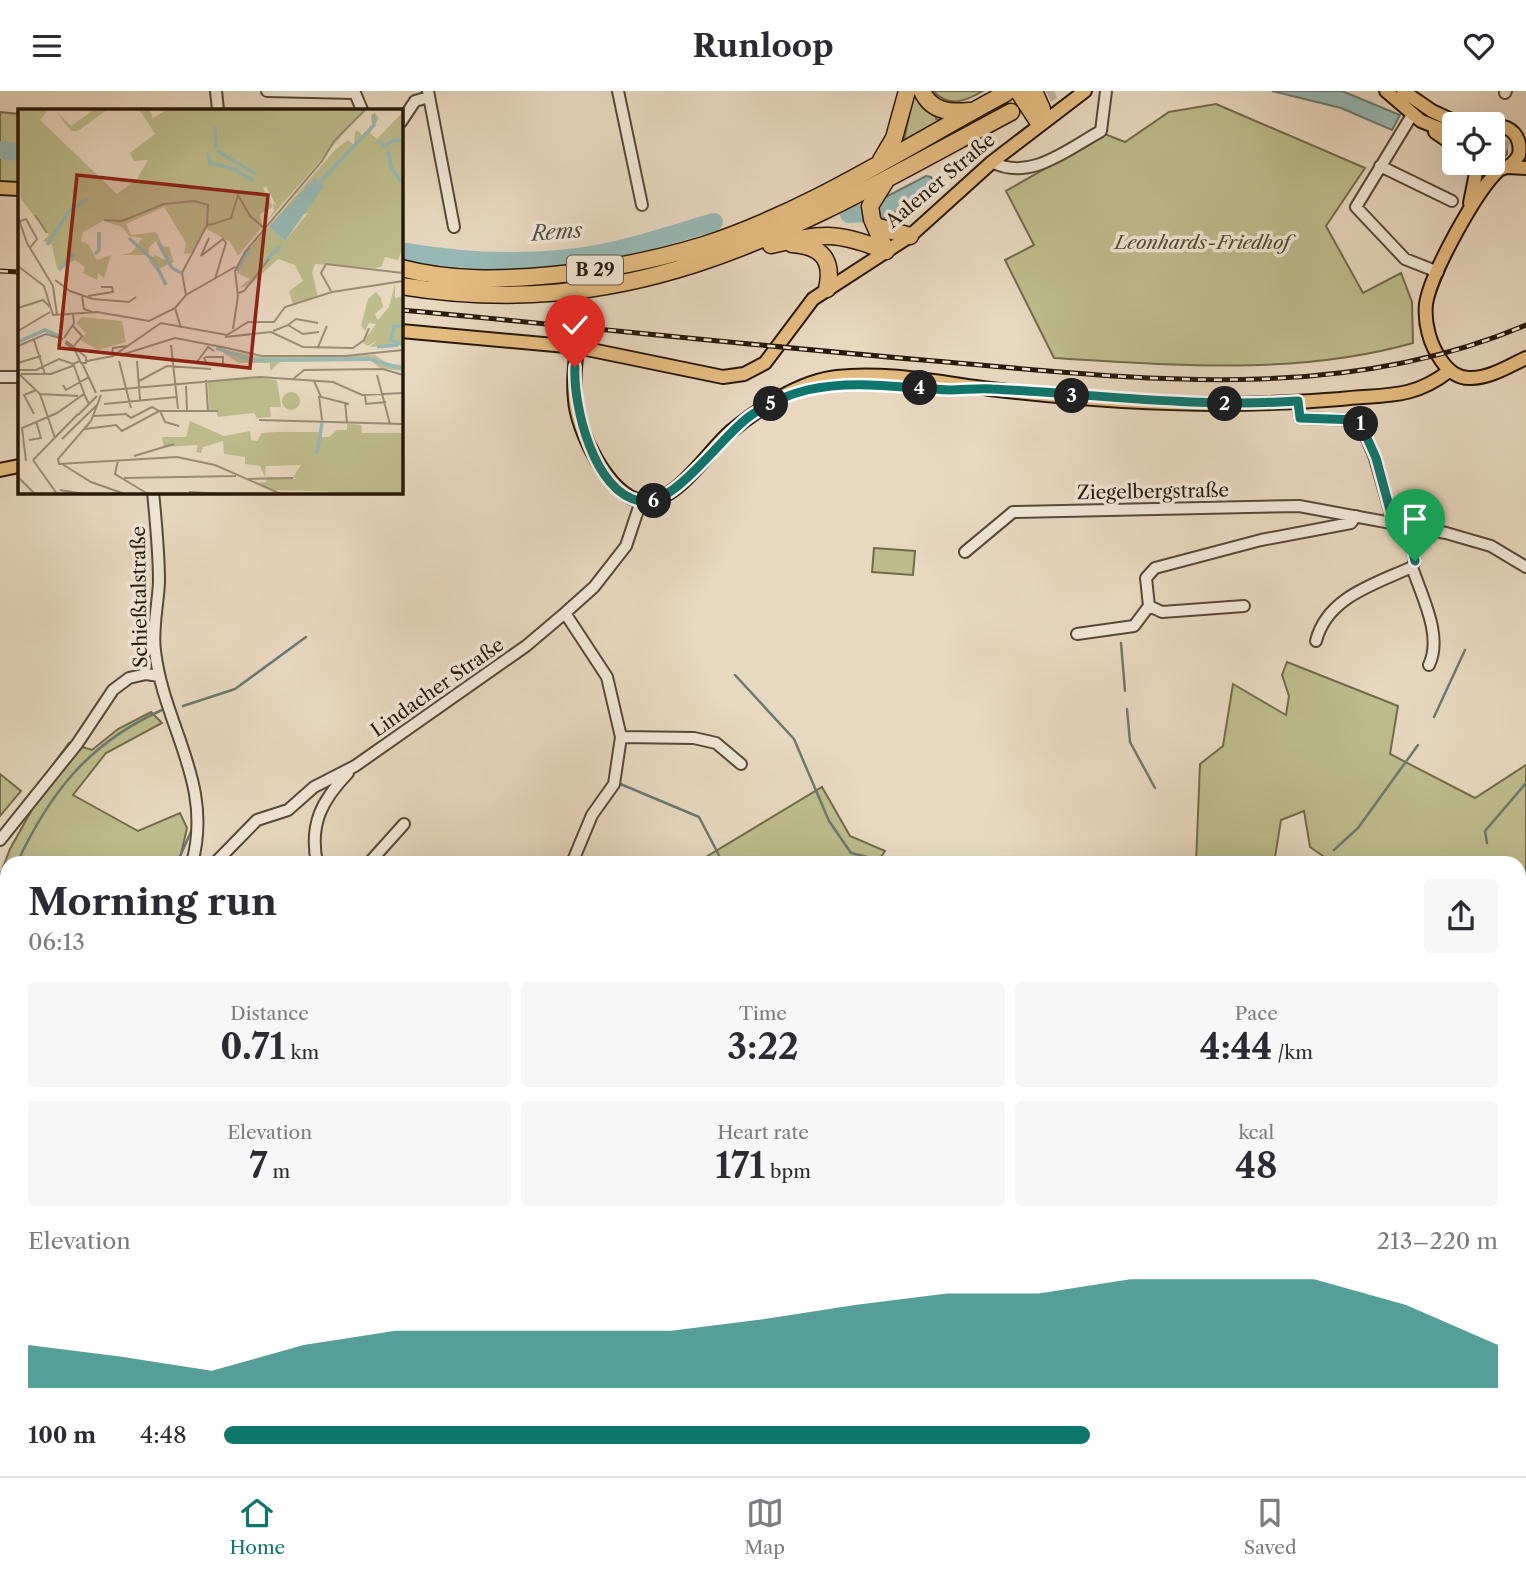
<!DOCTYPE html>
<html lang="en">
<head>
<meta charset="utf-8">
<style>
  body { margin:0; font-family:"Libre Caslon Text",serif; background:#f7f7f7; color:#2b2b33; height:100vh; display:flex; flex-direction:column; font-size:26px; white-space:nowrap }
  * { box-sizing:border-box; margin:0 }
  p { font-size:23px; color:#7c7c81 }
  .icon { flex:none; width:38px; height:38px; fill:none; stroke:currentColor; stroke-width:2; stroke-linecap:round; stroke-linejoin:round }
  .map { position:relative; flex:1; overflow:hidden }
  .drawer { position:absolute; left:0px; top:765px; width:1526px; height:621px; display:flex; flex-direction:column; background:#fff; border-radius:21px 21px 0 0; box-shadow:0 7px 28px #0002 }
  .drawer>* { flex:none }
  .buttons { position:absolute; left:1442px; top:21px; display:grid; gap:14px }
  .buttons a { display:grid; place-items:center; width:63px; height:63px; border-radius:7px; background:#fff; box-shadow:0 7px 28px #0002; font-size:35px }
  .pin { position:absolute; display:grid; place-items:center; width:60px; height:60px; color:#fff; margin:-72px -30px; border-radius:50% 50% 50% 0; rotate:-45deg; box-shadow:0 0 7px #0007 }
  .pin .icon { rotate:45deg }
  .km { position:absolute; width:35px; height:35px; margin:-18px; border-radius:50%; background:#222; color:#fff; font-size:19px; line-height:35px; text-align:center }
  .round { display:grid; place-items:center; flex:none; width:74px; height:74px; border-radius:7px; background:#f7f7f7 }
  .summary { display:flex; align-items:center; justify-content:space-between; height:119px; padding:0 28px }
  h1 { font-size:38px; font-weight:800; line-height:52px }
  .figures { display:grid; grid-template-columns:repeat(3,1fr); gap:10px; height:119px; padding:7px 28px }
  .figures div { display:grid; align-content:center; border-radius:7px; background:#f7f7f7; text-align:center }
  .figures b { font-size:35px; font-weight:800 }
  .figures small { font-size:19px; font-weight:400 }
  .figures p { font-size:19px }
  .chart { height:196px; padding:14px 28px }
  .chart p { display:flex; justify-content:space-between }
  .chart svg { width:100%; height:126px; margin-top:7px; fill:#0f766e; opacity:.7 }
  ul { padding:0 28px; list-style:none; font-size:23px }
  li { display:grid; grid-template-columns:112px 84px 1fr; align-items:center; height:52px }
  li i { height:18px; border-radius:9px; background:#0f766e }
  header { display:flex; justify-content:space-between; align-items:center; height:91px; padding:0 28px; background:#fff; font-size:32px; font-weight:800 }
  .tab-bar { display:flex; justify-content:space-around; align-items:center; height:98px; border-top:2px solid #e1e1e2; background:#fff; font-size:19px; color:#7c7c81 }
  .tab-bar a { display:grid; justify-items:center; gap:4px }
  .tab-bar .current { color:#0f766e }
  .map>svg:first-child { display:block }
  .green { fill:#bebc8d; stroke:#736a4c; stroke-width:2 }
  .water { fill:#97b9b6; stroke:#6b7971; stroke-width:2 }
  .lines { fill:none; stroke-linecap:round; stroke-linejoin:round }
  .stream { stroke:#6b7971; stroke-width:2.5 }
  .river { stroke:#97b9b6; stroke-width:18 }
  .highway-tunnel { stroke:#c2b29c; stroke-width:16; stroke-dasharray:16 8; stroke-linecap:butt }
  .minor-casing { stroke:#584838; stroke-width:14 }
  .major-casing { stroke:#28180a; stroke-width:16 }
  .highway-casing { stroke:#28180a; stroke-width:19 }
  .minor { stroke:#f0e6d6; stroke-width:10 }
  .major { stroke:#e4bc80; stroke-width:12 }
  .highway { stroke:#e4bc80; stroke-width:16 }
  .rail-casing { stroke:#28180a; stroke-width:5 }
  .rail { stroke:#f0e6d6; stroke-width:2.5; stroke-dasharray:8; stroke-linecap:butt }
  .route-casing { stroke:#fff; stroke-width:14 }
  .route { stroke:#0f766e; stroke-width:9 }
  .labels { text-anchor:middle; stroke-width:7; stroke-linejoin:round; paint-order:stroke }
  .shield { fill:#f0e6d6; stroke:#645647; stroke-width:2 }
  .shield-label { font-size:18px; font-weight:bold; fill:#28180a }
  .street-label { font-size:19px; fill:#28180a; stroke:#f0e6d6 }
  .park-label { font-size:19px; font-style:italic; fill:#554931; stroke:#f0e6d6 }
  .water-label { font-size:21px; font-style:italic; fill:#4f5046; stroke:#f0e6d6 }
  .inset-river { fill:none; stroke:#97b9b6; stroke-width:3.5 }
  .inset-road { fill:none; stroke:#9b8b77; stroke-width:2 }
  .view { fill:#8f2418; fill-opacity:0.15; stroke:#8f2418; stroke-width:3.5 }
  .inset-edge { fill:none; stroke:#28180a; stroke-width:3.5 }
</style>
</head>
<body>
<header><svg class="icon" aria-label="menu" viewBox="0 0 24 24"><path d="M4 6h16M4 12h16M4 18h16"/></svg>Runloop<svg class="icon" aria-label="heart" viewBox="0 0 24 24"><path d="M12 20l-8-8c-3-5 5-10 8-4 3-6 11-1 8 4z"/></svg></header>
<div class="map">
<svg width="1526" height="1385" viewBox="0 0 1526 1385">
  <rect width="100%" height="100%" fill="#e8d8c0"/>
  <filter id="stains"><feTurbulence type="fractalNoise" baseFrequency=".00286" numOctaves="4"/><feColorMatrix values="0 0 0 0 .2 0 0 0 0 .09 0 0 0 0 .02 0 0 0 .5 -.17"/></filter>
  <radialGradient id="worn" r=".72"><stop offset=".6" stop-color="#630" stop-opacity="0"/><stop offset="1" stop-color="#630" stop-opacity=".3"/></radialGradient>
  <!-- green -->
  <path class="green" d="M933,0H983C964,11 950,17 933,0Z
    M914,1L936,24V28L941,29L904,49Z
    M1216,13L1365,77L1326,135L1363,202L1401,182L1412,211L1413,252C1297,285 1173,274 1054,267L1005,169L1034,154L1006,100L1105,43L1125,51L1169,21Z
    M0,21L19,23V92L0,91Z
    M1493,48H1501L1507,52V63L1502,68H1493Z
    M874,457L915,460L913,484L872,481Z
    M1287,571L1398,615L1390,663L1475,707L1526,674V1385H1373L1367,1379H1519V772H1333L1310,756L1304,720L1281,729L1275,766L1240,772H1196L1200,673L1223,655L1233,593L1286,624L1289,605L1282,584Z
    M151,621L162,632L106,662L73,704L138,740L180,722L187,737L179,772H7V1054L0,1064V784L10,758L39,706L0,745L69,652L92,659L118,638Z
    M0,683L21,700L0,725Z
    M822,696L850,745L885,760L877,772H696Z
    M7,1142V1181L0,1188V1152Z
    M7,1252V1362L0,1351V1257Z
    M18,1379H116L106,1385H22Z
    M125,1379H1074L1068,1385H116Z"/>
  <!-- water -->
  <path class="water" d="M1272,0H1342L1400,24L1392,39L1341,17Z
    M926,85L931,86L937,100L882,128L878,124L880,109Z
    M0,1005C7,1018 11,1029 0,1043Z"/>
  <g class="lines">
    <!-- stream -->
    <path class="stream" d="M1121,552L1125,600
      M735,584L794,648L829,730L851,762L892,772
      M183,615L235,598L306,546
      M1127,618L1130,651L1155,697
      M1434,626L1465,559
      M618,692L699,726L723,772
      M1487,752L1485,740L1526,692
      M1334,759L1358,737L1418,654
      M17,772C50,701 89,652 162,619
      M177,772L193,736
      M1323,772L1325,769
      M0,807L7,792
      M1519,909L1526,910
      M1519,1120L1526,1115"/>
    <!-- river -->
    <path class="river" d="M0,59L19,61
      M849,123L865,122L886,116
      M401,160C458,170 520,173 578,166C624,160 669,144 714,131"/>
    <!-- highway-tunnel -->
    <path class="highway-tunnel" d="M1026,14L1054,0
      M1493,51L1526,68"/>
    <!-- minor casing -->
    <g class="minor-casing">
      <path id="minor" d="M216,0L218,19
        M267,0L355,2L362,19
        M428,0L454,136
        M618,0L642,114
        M1505,2L1506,0
        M1412,24L1356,116L1405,168L1438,181
        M401,31L415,10L429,6
        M992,71C1030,91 1068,58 1101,40L1106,0
        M1380,75L1452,110
        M0,286H19
        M1298,311L1300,327L1359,329L1375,367L1393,430
        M153,401C156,431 159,461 159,491C158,514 152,538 155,560C164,636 214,692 192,772
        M1407,435L1415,470L1412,476C1422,506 1443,545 1429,574
        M965,461L1013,421L1299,415L1446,442L1491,455L1526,476
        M1244,515L1162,521L1149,515L1146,487L1155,477L1261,449L1351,432L1356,425
        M565,522L607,586L621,646L614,693L592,724L572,772
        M1077,543L1134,535L1149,515
        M1316,550C1327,506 1375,493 1412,476
        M621,646L694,647L716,652L741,673
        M0,749L77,653L113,599L129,587L146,583L159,585
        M215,772L257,729L288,719L314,696L355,675L526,555L565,522L594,496L626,455L641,410
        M317,772C309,733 322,709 348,682
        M369,772L404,733
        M0,1129L7,1119"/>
    </g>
    <!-- major casing -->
    <g class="major-casing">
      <path id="major" d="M1386,0L1421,30L1454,43
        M1403,0L1432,20L1460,33
        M1435,41L1454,54
        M1483,72C1497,82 1510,79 1519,64C1522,46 1511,33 1493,36
        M1508,76L1526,77
        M1500,78C1477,98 1430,184 1426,213C1424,232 1430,254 1441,269C1448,280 1459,288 1471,287C1490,287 1509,275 1526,267
        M0,97L19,98
        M1470,112L1478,72
        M401,240L577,256L723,286L744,283L765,272L813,208L910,145L992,71L1085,0
        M577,256C575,274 573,291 575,309C577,339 609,406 642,410C675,414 707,361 730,341C759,317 800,290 837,286C885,280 943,292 990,298C1106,312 1224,318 1340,308C1384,303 1412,309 1449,280
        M0,379L19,375"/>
    </g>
    <!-- highway casing -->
    <g class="highway-casing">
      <path id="highway" d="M922,0C931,20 949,22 969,20
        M1018,0L1039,32
        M1034,0L1042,18V29
        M881,69L894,47L907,0
        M885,91L870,115L872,128L886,160
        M875,135L910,145
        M792,153C821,155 834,168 827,198
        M771,154C822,142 837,140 886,160
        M401,177C451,190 502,189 553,184C604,179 655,169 704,154C811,119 907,55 1006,2
        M401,195C646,235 805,131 1011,21"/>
    </g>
    <!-- minor -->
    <use href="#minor" class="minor"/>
    <!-- major -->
    <use href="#major" class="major"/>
    <!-- highway -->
    <use href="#highway" class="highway"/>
    <!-- rail casing -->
    <g class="rail-casing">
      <path id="rail" d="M0,180L19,181
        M401,219C575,235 749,254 923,269C1126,286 1333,316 1526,234"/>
    </g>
    <!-- rail -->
    <use href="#rail" class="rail"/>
  </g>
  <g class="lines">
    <!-- route casing -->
    <g class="route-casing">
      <path id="route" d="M575,276C573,315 594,402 640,410C675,416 721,345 750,325C767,313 787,304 807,299C854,288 902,297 949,299C964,299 978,297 992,298C1094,303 1195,317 1298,310L1300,327L1359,329L1376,367L1393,430L1407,435L1415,470"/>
    </g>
    <!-- route -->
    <use href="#route" class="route"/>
  </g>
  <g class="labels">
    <!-- shield labels -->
    <rect class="shield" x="567" y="164.5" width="56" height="29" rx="5"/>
    <g class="shield-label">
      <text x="595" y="185">B 29</text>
    </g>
    <!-- street labels -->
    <g class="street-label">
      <text transform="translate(940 89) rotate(-40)" y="7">Aalener Straße</text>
      <text transform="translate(1153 400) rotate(-1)" y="7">Ziegelbergstraße</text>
      <text transform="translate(139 506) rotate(-91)" y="7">Schießtalstraße</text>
      <text transform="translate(437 596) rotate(-35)" y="7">Lindacher Straße</text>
    </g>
    <!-- park labels -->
    <g class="park-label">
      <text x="1202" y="158">Leonhards-Friedhof</text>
    </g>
    <!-- water labels -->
    <g class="water-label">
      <text transform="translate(557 141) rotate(-4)" y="7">Rems</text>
    </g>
  </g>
  <!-- overview -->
  <g transform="translate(18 18)">
    <rect width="385" height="385" fill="#e8d8c0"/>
    <path d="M0,0H31L22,11L99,85L119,70L130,51L116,52L112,44L137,25L121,0H131L135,9L150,0H347L246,116L256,102L255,94L259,98L248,77L245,79L255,98L242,105L244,118L220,147L212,133L187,119L173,144L166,145L168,134L146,98L108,115L113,126L138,123L145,137L151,138L156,153L138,161L131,152L137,146L147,151V145L138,132L131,138V146H104L114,143L124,129L111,127L104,118L85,112L65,123L63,132L71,136L79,151L93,146L86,169L80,164L79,171L65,164L67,158L57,151L39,160L34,136L25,132L31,126L3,90ZM36,0L53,17L77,0H90L60,22H53ZM356,3L361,9L352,24L359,30L385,3V138L380,151L367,148L363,158L357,159L297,155L294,163L300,188L275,195L271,182L285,172L277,156L260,150L232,176L221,179L232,170L219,164L228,144L318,40L330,31L336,36L337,24L339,21L345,27L354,19ZM290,104L267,132L251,118ZM377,175V189L385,187V236L351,238L359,232L349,237L345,233L358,215L351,214L347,222L343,217L350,190L358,183L363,189L365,198L357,205L360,211L371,198ZM64,208L104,212L108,233L80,241L62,231L68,224L58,214ZM210,241L242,248L357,246L370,255L385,256V262L362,259L353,252L262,253L252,262V254H221L205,244ZM242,269L259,271L263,298H252L253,308L239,309L236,304L200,308L198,301H191L190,272ZM264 292a9 9 0 1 1 18 0a9 9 0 1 1-18 0ZM172,312L206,327L232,322L233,331L239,332L244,324L259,323H303L304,328H311L319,321H329V315L343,316L344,324H385V385L257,381L238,374L248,373L250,368L280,370L275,368L283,356L248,357L247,368L242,357L227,355V348L206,345L205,332L185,338L183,344L178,343L180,336L146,338L144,328H168Z" fill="#bebc8d" fill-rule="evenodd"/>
    <path d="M297,69L306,77L267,132L251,118Z" fill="#97b9b6"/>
    <path class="inset-river" d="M197,18L198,39M361,32L366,37L376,31L385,32M199,42L238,65M370,42L373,58L383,73M190,44L192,54L216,60L236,72M300,75L356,16L355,5M111,129L136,152L148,176M140,133L154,159L163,164M29,136L51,102L70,90M77,145L81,141V123M244,156L262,137M41,161L56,145M219,162L232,139M385,217H376L373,231L385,236M0,233L27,221L41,227M359,238L380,236M198,239L233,251L351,250L385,260M299,345L304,314"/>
    <path class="inset-road" d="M17,106L29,124M0,108L9,134L35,177L39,206M86,111L104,112L146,95L176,92L190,96L189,116L195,115L213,109L220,86L232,107L246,119M2,112L8,110L19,130L12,139M191,129L183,147L205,130L208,134L197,170M0,157L26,177L35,206L79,203L131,212L157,199L163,219M37,171L52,182L75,190L111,193L118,188M313,182L303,164L308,155L385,164M220,184L226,182L251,150M168,186L164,164L189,116M64,187L66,200L74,203M70,187L95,183L94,178H83M0,199L25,191L32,198M157,199L168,186L217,158M270,216L278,210L300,214M55,217L64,227L56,237M215,220L220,187L217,162L227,143L304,52L316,32L348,0M0,222L32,203M255,222L270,216L285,225L301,223M207,228L253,223L285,238L335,239L346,231L351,219M46,229L56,214L55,205M16,231L27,265M47,234L57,241L63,254H68V248L48,232M153,236L160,300M0,237L28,225L45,230M300,238L309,217M209,239L244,247H327L385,241M106,245L157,229L209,239M94,246L95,239L109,237M186,248L188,254L214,257M187,248H205V256M69,252L95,247L143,214L209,226L230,213H256L267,198L314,183L385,172M101,252L113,299M119,252L122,291M179,253L190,238L196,242M0,254L23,247M64,254L78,284M56,257L66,284M0,261H18L41,250L55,255L62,252M0,264L22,285L37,329M3,265H33L57,256M359,266L372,315M188,271L190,303M274,271L286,261L365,260L385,266M121,272L149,257L193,260M296,272L303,288L331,295M45,276L48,281L71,268M168,277L169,301M82,282L242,268L315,273L344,286L385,284M22,285L60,287M83,286L73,312L40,350L41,355L159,348L197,356L263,385M347,286L348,295L368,293M301,287L304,311M327,293L329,314M86,295L159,288M142,302L147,313L161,317M16,305L6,286L18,281M60,306L79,287M76,307L108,305L113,309L134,298L141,302M241,311L385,315M67,320L98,316L104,322L141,302H200M44,330L80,295M11,331L23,329L18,312M116,347L156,335M15,351L60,305M15,351L39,385M100,351L97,365L130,385M8,352L4,319L39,304L66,285L71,295M44,355L73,373L107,385M0,368L17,385M106,369L218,367M230,370L275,369M42,381L66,385M171,383L203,385"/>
    <path class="view" d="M59,66L250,86L232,259L41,239Z"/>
    <rect width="385" height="385" class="inset-edge"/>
  </g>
  <rect width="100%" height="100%" filter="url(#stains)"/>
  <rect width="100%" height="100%" fill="url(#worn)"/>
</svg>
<div class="buttons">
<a><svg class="icon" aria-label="locate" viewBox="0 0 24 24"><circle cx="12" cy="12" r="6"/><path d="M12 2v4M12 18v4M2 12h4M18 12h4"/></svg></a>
</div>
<div class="pin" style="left:1415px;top:470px;background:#1e9e55"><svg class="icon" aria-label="arrive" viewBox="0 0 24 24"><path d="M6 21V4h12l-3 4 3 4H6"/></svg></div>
<div class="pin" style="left:575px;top:276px;background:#d93025"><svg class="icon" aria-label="check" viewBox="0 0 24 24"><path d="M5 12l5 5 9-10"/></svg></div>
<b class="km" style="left:1361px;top:333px">1</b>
<b class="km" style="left:1225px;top:313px">2</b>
<b class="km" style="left:1072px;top:305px">3</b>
<b class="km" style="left:920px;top:297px">4</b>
<b class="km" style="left:771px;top:313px">5</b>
<b class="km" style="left:654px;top:410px">6</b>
<section class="drawer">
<div class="summary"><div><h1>Morning run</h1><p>06:13</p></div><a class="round"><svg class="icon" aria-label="share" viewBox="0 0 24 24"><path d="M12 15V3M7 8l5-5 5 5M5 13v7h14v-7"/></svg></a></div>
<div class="figures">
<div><p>Distance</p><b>0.71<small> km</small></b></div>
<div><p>Time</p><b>3:22</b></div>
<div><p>Pace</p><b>4:44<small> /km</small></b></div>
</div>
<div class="figures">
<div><p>Elevation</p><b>7<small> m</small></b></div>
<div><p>Heart rate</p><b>171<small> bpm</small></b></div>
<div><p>kcal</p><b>48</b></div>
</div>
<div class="chart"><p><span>Elevation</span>213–220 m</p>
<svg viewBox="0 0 160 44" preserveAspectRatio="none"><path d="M0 44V29L10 33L20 38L30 29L40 24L50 24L60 24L70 24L80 20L90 15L100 11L110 11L120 6L130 6L140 6L150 15L160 29V44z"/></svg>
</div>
<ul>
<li><b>100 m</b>4:48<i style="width:68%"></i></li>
</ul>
</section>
</div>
<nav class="tab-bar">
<a class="current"><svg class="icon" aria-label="home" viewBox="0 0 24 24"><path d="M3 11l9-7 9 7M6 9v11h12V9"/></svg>Home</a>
<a><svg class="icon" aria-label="map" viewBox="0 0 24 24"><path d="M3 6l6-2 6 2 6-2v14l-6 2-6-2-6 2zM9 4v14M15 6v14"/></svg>Map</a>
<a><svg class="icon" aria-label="saved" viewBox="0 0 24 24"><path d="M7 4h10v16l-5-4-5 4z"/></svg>Saved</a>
</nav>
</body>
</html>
